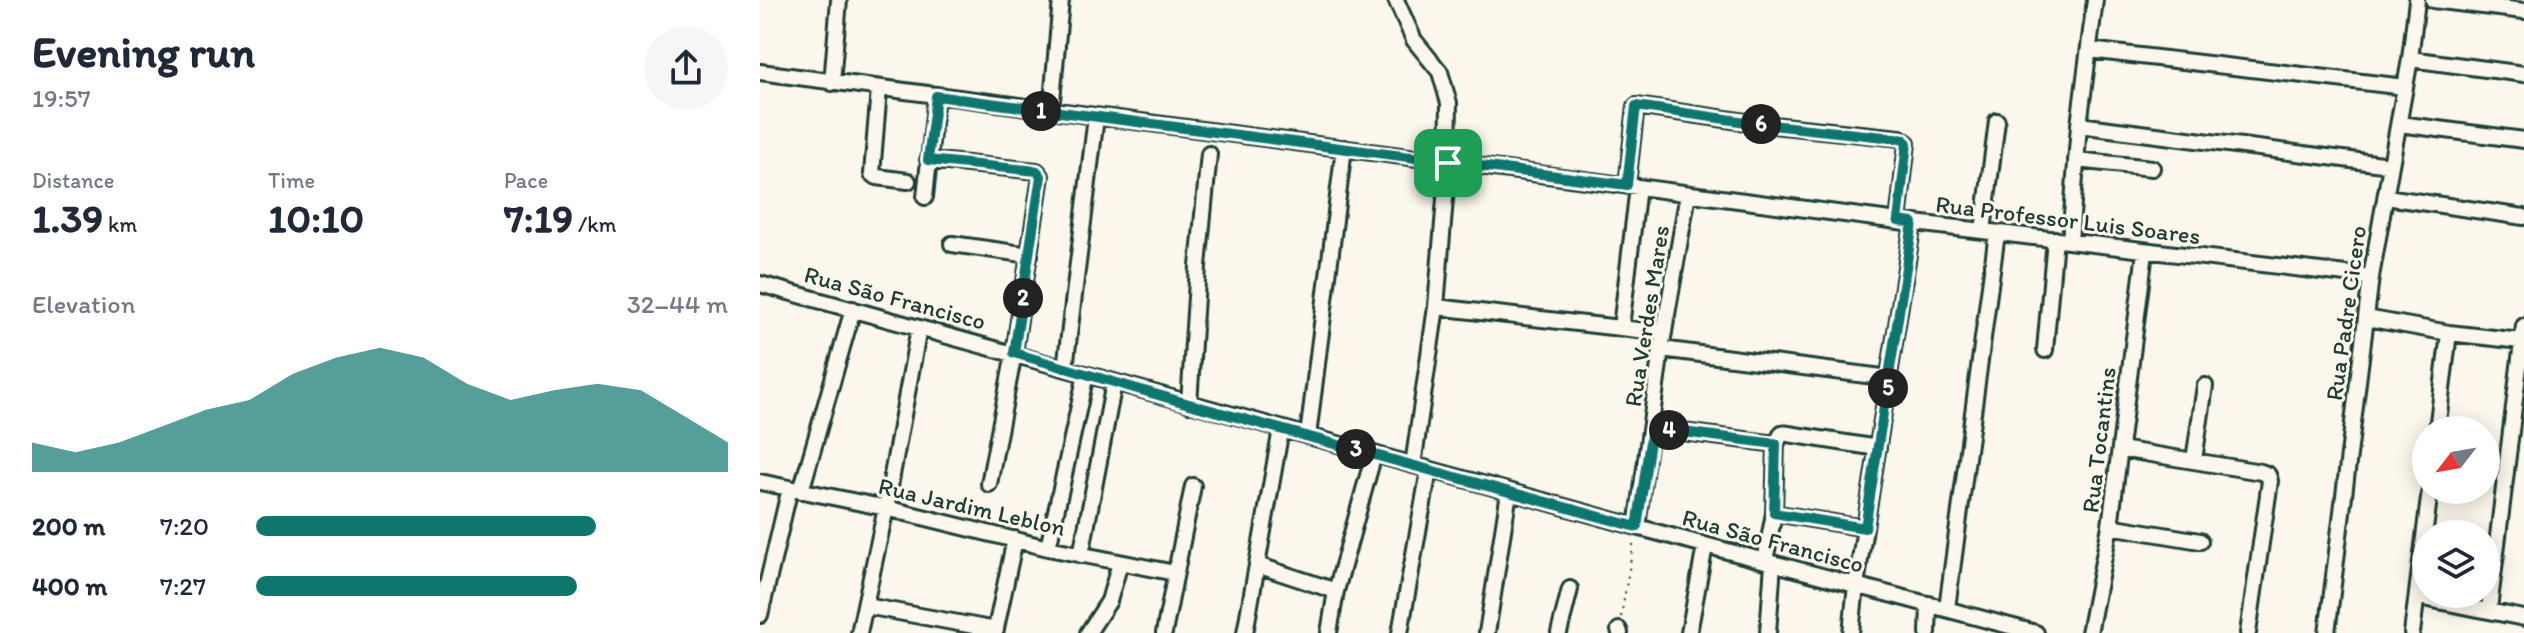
<!DOCTYPE html>
<html lang="en">
<head>
<meta charset="utf-8">
<style>
  body { margin:0; font-family:Itim,sans-serif; background:#f6f6f7; color:#1f2937; height:100vh; display:flex; flex-direction:column; font-size:30px; white-space:nowrap }
  * { box-sizing:border-box; margin:0 }
  p { font-size:26px; color:#747a83 }
  .icon { flex:none; width:44px; height:44px; fill:none; stroke:currentColor; stroke-width:2; stroke-linecap:round; stroke-linejoin:round }
  .map { position:relative; flex:1; overflow:hidden }
  .panel { display:flex; flex-direction:column; background:#fff; width:760px }
  .panel>* { flex:none }
  .needle { width:52px; rotate:239deg }
  .controls { position:absolute; left:1652px; top:416px; display:grid; gap:16px }
  .controls a { display:grid; place-items:center; width:88px; height:88px; border-radius:50%; background:#fff; box-shadow:0 4px 20px #0003; font-size:40px }
  .pin { position:absolute; display:grid; place-items:center; width:68px; height:68px; color:#fff; margin:-34px; border-radius:16px; box-shadow:0 4px 12px #0006 }
  .km { position:absolute; width:40px; height:40px; margin:-20px; border-radius:50%; background:#222; color:#fff; font-size:22px; line-height:40px; text-align:center }
  .round { display:grid; place-items:center; flex:none; width:84px; height:84px; border-radius:42px; background:#f6f6f7 }
  .summary { display:flex; align-items:center; justify-content:space-between; height:136px; padding:0 32px }
  h1 { font-size:44px; font-weight:800; line-height:60px }
  .metrics { display:grid; grid-template-columns:repeat(3,1fr); gap:12px; height:136px; padding:8px 32px }
  .metrics div { display:grid; align-content:center }
  .metrics b { font-size:40px; font-weight:800 }
  .metrics small { font-size:22px; font-weight:400 }
  .metrics p { font-size:22px }
  .chart { height:224px; padding:16px 32px }
  .chart p { display:flex; justify-content:space-between }
  .chart svg { width:100%; height:144px; margin-top:8px; fill:#0f766e; opacity:.7 }
  ul { padding:0 32px; list-style:none; font-size:26px }
  li { display:grid; grid-template-columns:128px 96px 1fr; align-items:center; height:60px }
  li i { height:20px; border-radius:10px; background:#0f766e }
  main { display:flex; flex:1; min-height:0 }
  .map>svg:first-child { display:block }
  .lines { fill:none; stroke-linecap:round; stroke-linejoin:round }
  .minor-casing { stroke:#1f3d34; stroke-width:20 }
  .path { stroke:#1f3d34; stroke-width:2; stroke-dasharray:2 6; stroke-linecap:butt }
  .minor { stroke:#fbf7ec; stroke-width:14 }
  .route-casing { stroke:#fff; stroke-width:16 }
  .route { stroke:#0f766e; stroke-width:10 }
  .labels { text-anchor:middle; stroke-width:6; stroke-linejoin:round; paint-order:stroke }
  .street-label { font-size:24px; fill:#1f3d34; stroke:#fbf7ec }
</style>
</head>
<body>
<main>
<section class="panel">
<div class="summary"><div><h1>Evening run</h1><p>19:57</p></div><a class="round"><svg class="icon" aria-label="share" viewBox="0 0 24 24"><path d="M12 15V3M7 8l5-5 5 5M5 13v7h14v-7"/></svg></a></div>
<div class="metrics">
<div><p>Distance</p><b>1.39<small> km</small></b></div>
<div><p>Time</p><b>10:10</b></div>
<div><p>Pace</p><b>7:19<small> /km</small></b></div>
</div>
<div class="chart"><p><span>Elevation</span>32–44 m</p>
<svg viewBox="0 0 160 44" preserveAspectRatio="none"><path d="M0 44V35L10 38L20 35L30 30L40 25L50 22L60 14L70 9L80 6L90 9L100 17L110 22L120 19L130 17L140 19L150 27L160 35V44z"/></svg>
</div>
<ul>
<li><b>200 m</b>7:20<i style="width:72%"></i></li>
<li><b>400 m</b>7:27<i style="width:68%"></i></li>
</ul>
</section>
<div class="map">
<svg width="1764" height="633" viewBox="0 0 1764 633">
  <rect width="100%" height="100%" fill="#fbf7ec"/>
  <filter id="ink" filterUnits="userSpaceOnUse"><feTurbulence type="fractalNoise" baseFrequency=".0125" numOctaves="2"/><feDisplacementMap in="SourceGraphic" scale="16" xChannelSelector="R" yChannelSelector="G"/><feConvolveMatrix kernelMatrix="1 2 1 2 8 2 1 2 1" color-interpolation-filters="sRGB"/></filter>
  <g filter="url(#ink)">
    <g class="lines">
      <!-- minor casing -->
      <g class="minor-casing">
        <path id="minor" d="M636,0L654,40L680,72L689,103L688,163L676,307L653,465
          M1673,0L1764,11
          M1329,50L1645,87
          M1650,59L1764,74
          M0,72L1138,221L1611,277
          M72,83L79,0
          M119,89L112,174L117,177L148,181
          M291,112L301,0
          M1639,124L1764,140
          M1319,125L1630,165
          M168,160L277,171L281,176L254,353L229,484
          M1316,160L1392,168
          M867,185L876,106L993,123L1140,138L1147,143L1138,221
          M165,197L176,96
          M1626,197L1764,217
          M1223,231L1237,121
          M1310,241L1319,125L1335,0
          M192,244L270,255
          M0,284L877,527L1276,633
          M676,307L904,333
          M1606,318L1689,333L1761,341
          M861,327L878,187
          M901,349L1130,378
          M1285,350L1295,239
          M305,368L336,117
          M429,404L438,266L449,154
          M892,428L1016,444
          M1677,430L1689,333
          M548,436L584,148
          M1360,449L1501,472L1508,475L1510,481L1488,633
          M1434,460L1445,386
          M0,482L126,508L288,548L415,573
          M41,491L93,309
          M1014,513L1016,444L1022,433L1118,448
          M1350,526L1440,541
          M877,527L901,349L928,194
          M288,548L326,374
          M321,555L354,383
          M1005,561L1014,513L1105,528
          M497,565L576,591
          M1658,597L1764,618
          M106,606L236,630
          M1187,608L1237,233
          M1729,609L1764,326
          M0,615L30,488
          M859,630L860,633
          M99,633L126,508L159,328
          M235,633L255,539
          M328,633L349,601L360,563
          M404,633L433,486
          M485,633L521,429
          M569,633L576,591L614,454
          M640,633L669,470
          M727,633L749,492
          M799,633L810,589
          M929,633L945,546
          M1008,633L1013,563
          M1091,633L1096,585L1153,223
          M1168,633L1169,604
          M1329,633L1350,526L1385,252
          M1567,633L1611,277L1650,59L1657,0
          M1652,633L1670,490"/>
      </g>
      <!-- path -->
      <path class="path" d="M861,617L874,540"/>
      <!-- minor -->
      <use href="#minor" class="minor"/>
    </g>
  </g>
  <g class="lines" filter="url(#ink)">
    <!-- route casing -->
    <g class="route-casing">
      <path id="route" d="M176,96L867,185L876,106L993,123L1143,139L1147,143L1138,221L1153,223L1105,528L1014,513L1016,444L892,428L877,527L429,404L254,353L281,176L277,171L168,160Z"/>
    </g>
    <!-- route -->
    <use href="#route" class="route"/>
  </g>
  <g class="labels">
    <!-- street labels -->
    <g class="street-label">
      <text transform="translate(1308 220) rotate(7)" y="8">Rua Professor Luis Soares</text>
      <text transform="translate(135 298) rotate(15)" y="8">Rua São Francisco</text>
      <text transform="translate(1586 313) rotate(-82)" y="8">Rua Padre Cicero</text>
      <text transform="translate(887 316) rotate(-81)" y="8">Rua Verdes Mares</text>
      <text transform="translate(1339 440) rotate(-83)" y="8">Rua Tocantins</text>
      <text transform="translate(212 507) rotate(13)" y="8">Rua Jardim Leblon</text>
      <text transform="translate(1013 541) rotate(15)" y="8">Rua São Francisco</text>
    </g>
  </g>
</svg>
<div class="controls">
<a><svg class="needle" viewBox="-14 -14 28 28"><path d="M0-13l5 13h-10z" fill="#e53935"/><path d="M0 13l5-13h-10z" fill="#747a83"/></svg></a>
<a><svg class="icon" aria-label="layers" viewBox="0 0 24 24"><path d="M12 4l9 5-9 5-9-5zM3 14l9 5 9-5"/></svg></a>
</div>
<div class="pin" style="left:688px;top:163px;background:#1e9e55"><svg class="icon" aria-label="arrive" viewBox="0 0 24 24"><path d="M6 21V4h12l-3 4 3 4H6"/></svg></div>
<b class="km" style="left:281px;top:111px">1</b>
<b class="km" style="left:263px;top:298px">2</b>
<b class="km" style="left:596px;top:449px">3</b>
<b class="km" style="left:909px;top:430px">4</b>
<b class="km" style="left:1128px;top:388px">5</b>
<b class="km" style="left:1001px;top:124px">6</b>
</div>
</main>
</body>
</html>
